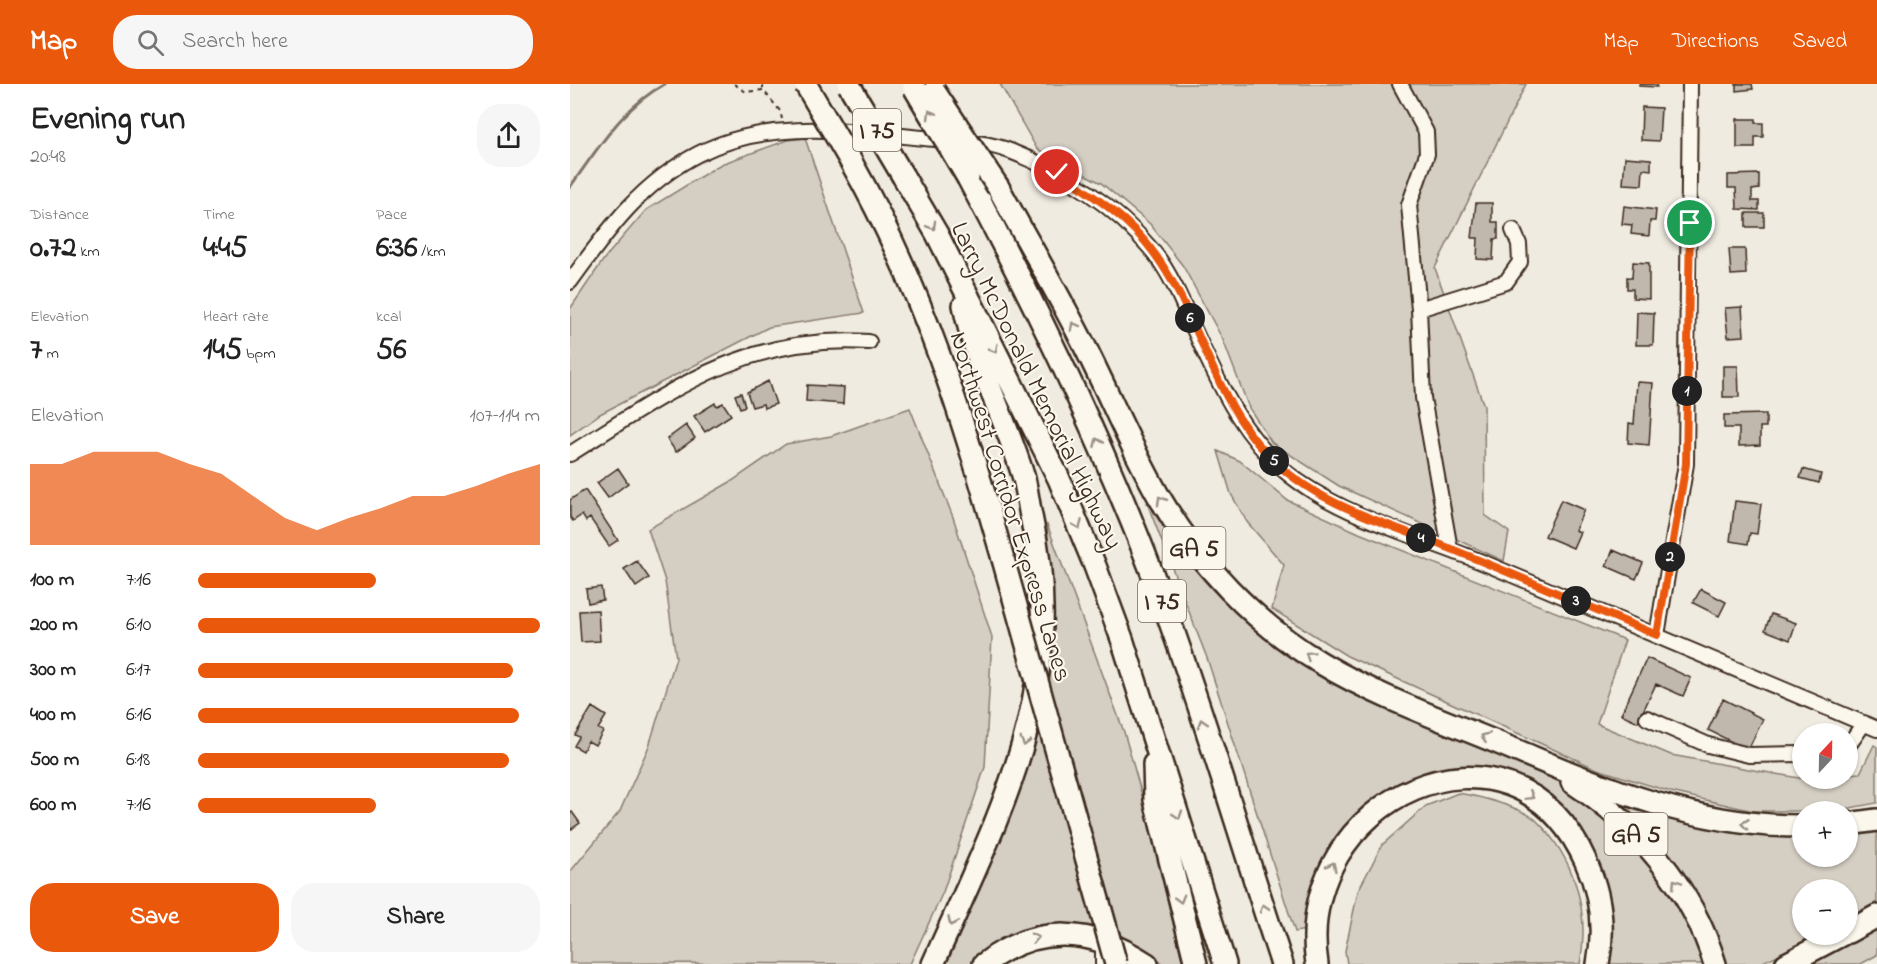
<!DOCTYPE html>
<html lang="en">
<head>
<meta charset="utf-8">
<style>
  body { margin:0; font-family:"Indie Flower",sans-serif; background:#f6f6f6; color:#222; height:100vh; display:flex; flex-direction:column; font-size:22px; white-space:nowrap }
  * { box-sizing:border-box; margin:0 }
  p { font-size:20px; color:#767676 }
  .icon { flex:none; width:33px; height:33px; fill:none; stroke:currentColor; stroke-width:2; stroke-linecap:round; stroke-linejoin:round }
  .map { position:relative; flex:1; overflow:hidden }
  .details { display:flex; flex-direction:column; background:#fff; width:570px }
  .details>* { flex:none }
  .needle { width:39px; rotate:22deg }
  .controls { position:absolute; left:1222px; top:639px; display:grid; gap:12px }
  .controls a { display:grid; place-items:center; width:66px; height:66px; border-radius:50%; background:#fff; box-shadow:0 2px 4px #0004; font-size:30px }
  .pin { position:absolute; display:grid; place-items:center; width:51px; height:51px; color:#fff; margin:-26px; border:3px solid #fff; border-radius:50%; box-shadow:0 2px 6px #0007 }
  .km { position:absolute; width:30px; height:30px; margin:-15px; border-radius:50%; background:#222; color:#fff; font-size:16px; line-height:30px; text-align:center }
  .round { display:grid; place-items:center; flex:none; width:63px; height:63px; border-radius:24px; background:#f6f6f6 }
  .head { display:flex; align-items:center; justify-content:space-between; height:102px; padding:0 30px }
  h1 { font-size:33px; font-weight:800; line-height:45px }
  .metrics { display:grid; grid-template-columns:repeat(3,1fr); gap:9px; height:102px; padding:6px 30px }
  .metrics div { display:grid; align-content:center }
  .metrics b { font-size:30px; font-weight:800 }
  .metrics small { font-size:16px; font-weight:400 }
  .metrics p { font-size:16px }
  .chart { height:168px; padding:12px 30px }
  .chart p { display:flex; justify-content:space-between }
  .chart svg { width:100%; height:108px; margin-top:6px; fill:#ea580c; opacity:.7 }
  .button { display:flex; gap:12px; margin-top:auto; padding:12px 30px }
  .button a { flex:1; height:69px; border-radius:24px; background:#ea580c; color:#fff; font-size:24px; font-weight:800; line-height:69px; text-align:center }
  .button a+a { background:#f6f6f6; color:#222 }
  ul { padding:0 30px; list-style:none; font-size:20px }
  li { display:grid; grid-template-columns:96px 72px 1fr; align-items:center; height:45px }
  li i { height:15px; border-radius:8px; background:#ea580c }
  header { display:flex; align-items:center; gap:36px; box-sizing:border-box; height:84px; padding:0 30px; background:#ea580c; color:#fff }
  header strong { font-size:28px }
  nav { display:flex; gap:33px; margin-inline-start:auto; font-size:21px }
  .search { width:420px; height:54px; background:#f6f6f6; display:flex; align-items:center; gap:15px; box-sizing:border-box; padding:0 21px; border-radius:24px; color:#767676; font-size:22px }
  main { display:flex; flex:1; min-height:0 }
  .map>svg:first-child { display:block }
  .green { fill:#d5cec3; stroke:#887c70; stroke-width:1.5 }
  .lines { fill:none; stroke-linecap:round; stroke-linejoin:round }
  .stream { stroke:#7f7367; stroke-width:3 }
  .building { fill:#c0b8ad; stroke:#3b2a1e; stroke-width:1.5 }
  .minor-casing { stroke:#3b2a1e; stroke-width:18 }
  .highway-casing { stroke:#3b2a1e; stroke-width:26 }
  .path { stroke:#3b2a1e; stroke-width:2; stroke-dasharray:4.5 4.5; stroke-linecap:butt }
  .minor { stroke:#fbf7ec; stroke-width:14 }
  .highway { stroke:#fbf7ec; stroke-width:21 }
  .highway-bridge-casing { stroke:#3b2a1e; stroke-width:26; stroke-linecap:butt }
  .highway-bridge { stroke:#fbf7ec; stroke-width:21 }
  .oneway { stroke:#9b9085 }
  .route-casing { stroke:#fff; stroke-width:12 }
  .route { stroke:#ea580c; stroke-width:8 }
  .labels { text-anchor:middle; stroke-width:4.5; stroke-linejoin:round; paint-order:stroke }
  .shield { fill:#fbf7ec; stroke:#75685c; stroke-width:1.5 }
  .shield-label { font-size:24px; font-weight:bold; fill:#3b2a1e }
  .street-label { font-size:26px; fill:#3b2a1e; stroke:#fbf7ec }
</style>
</head>
<body>
<header>
<strong>Map</strong>
<div class="search"><svg class="icon" aria-label="search" viewBox="0 0 24 24"><circle cx="10" cy="10" r="6"/><path d="M15 15l6 6"/></svg>Search here</div>
<nav><a>Map</a><a>Directions</a><a>Saved</a></nav>
</header>
<main>
<section class="details">
<div class="head"><div><h1>Evening run</h1><p>20:48</p></div><a class="round"><svg class="icon" aria-label="share" viewBox="0 0 24 24"><path d="M12 15V3M7 8l5-5 5 5M5 13v7h14v-7"/></svg></a></div>
<div class="metrics">
<div><p>Distance</p><b>0.72<small> km</small></b></div>
<div><p>Time</p><b>4:45</b></div>
<div><p>Pace</p><b>6:36<small> /km</small></b></div>
</div>
<div class="metrics">
<div><p>Elevation</p><b>7<small> m</small></b></div>
<div><p>Heart rate</p><b>145<small> bpm</small></b></div>
<div><p>kcal</p><b>56</b></div>
</div>
<div class="chart"><p><span>Elevation</span>107–114 m</p>
<svg viewBox="0 0 160 44" preserveAspectRatio="none"><path d="M0 44V11L10 11L20 6L30 6L40 6L50 11L60 15L70 24L80 33L90 38L100 33L110 29L120 24L130 24L140 20L150 15L160 11V44z"/></svg>
</div>
<ul>
<li><b>100 m</b>7:16<i style="width:52%"></i></li>
<li><b>200 m</b>6:10<i style="width:100%"></i></li>
<li><b>300 m</b>6:17<i style="width:92%"></i></li>
<li><b>400 m</b>6:16<i style="width:94%"></i></li>
<li><b>500 m</b>6:18<i style="width:91%"></i></li>
<li><b>600 m</b>7:16<i style="width:52%"></i></li>
</ul>
<div class="button"><a>Save</a><a>Share</a></div>
</section>
<div class="map">
<svg width="1307" height="880" viewBox="0 0 1307 880">
  <rect width="100%" height="100%" fill="#f0ebe0"/>
  <filter id="ink" filterUnits="userSpaceOnUse"><feTurbulence type="fractalNoise" baseFrequency=".0167" numOctaves="2"/><feDisplacementMap in="SourceGraphic" scale="12" xChannelSelector="R" yChannelSelector="G"/><feConvolveMatrix kernelMatrix="1 2 1 2 8 2 1 2 1" color-interpolation-filters="sRGB"/></filter>
  <g filter="url(#ink)">
    <!-- green -->
    <path class="green" d="M430,0H956L865,184L914,322L915,431L939,448L934,477L769,402L702,359L679,324L653,256L613,182L580,140L531,99L467,65Z
      M235,54L294,229L199,243L30,330L0,351V225L34,175L76,126L151,80L218,56Z
      M340,324L383,433L422,553L415,683L373,808L340,880L0,879V788L50,727L79,662L106,574L95,497L78,445L162,397L216,360L261,352Z
      M648,367L670,377L717,416L789,449L1055,556L1027,640L1101,671L1234,695L1278,694V690L1290,689L1304,661L1307,663V719L1264,727H1183L1101,708L1027,685L777,572L702,525L714,481L677,438L661,410Z
      M581,418L614,469L663,523L997,702L1055,748L1109,815L1137,880H1036C1033,858 1029,782 1021,767C1001,727 986,722 947,705C932,699 916,689 901,685C887,682 870,687 856,691C783,709 745,776 736,846L725,848L637,574L577,419Z
      M477,440L554,648L573,715L613,880H593L551,853L477,590L481,508Z
      M470,643L527,848L501,843L464,844L432,855L400,880H369Z
      M888,709C908,712 951,723 966,736C1005,774 1020,828 1010,880H777L775,867L788,807L812,761L856,722Z
      M1044,716L1233,750V772H1278V748L1307,744V818L1278,835V806H1233V850L1249,851L1189,880H1157C1134,816 1098,758 1044,716Z
      M1307,841V871L1291,880H1236Z"/>
    <g class="lines">
      <!-- stream -->
      <path class="stream" d="M0,103C28,65 52,23 95,0"/>
    </g>
    <!-- building -->
    <path class="building" d="M1069,0H1087V3L1069,2Z
      M1166,0H1182L1183,5L1166,7Z
      M1072,23L1091,24L1089,57L1071,56Z
      M1167,35H1186V39H1193V53H1185V64H1167Z
      M1055,73L1081,75V86L1073,85L1072,101L1053,100Z
      M1189,90V105L1182,106V117H1189V126L1167,125L1166,104H1158V91Z
      M906,119H922V138H928V155H924L923,176L907,175L908,154H902Z
      M1054,122L1086,126L1085,137H1080L1079,152L1061,150L1062,141L1052,140Z
      M1176,129H1194V143H1176Z
      M1159,165H1175L1176,190L1161,191Z
      M1063,178L1079,179V215L1063,214V205H1057V193L1062,194Z
      M1172,223L1174,252L1158,253L1155,224Z
      M1067,228L1084,229L1083,261H1066Z
      M1153,282H1168L1169,313H1153Z
      M198,297L206,320L194,324L193,320L182,323L177,308Z
      M1067,298L1083,299L1079,361L1058,359L1059,339L1064,340Z
      M237,301L274,303L273,320L236,317Z
      M171,309L175,322L170,324L165,311Z
      M145,319L147,322L153,319L161,331L135,348L124,332Z
      M1196,330V343H1190V361L1169,362V344H1154V331Z
      M116,341L125,354L106,368L97,355Z
      M48,384L58,399L38,414L27,399Z
      M1233,385L1251,390L1249,399L1230,394Z
      M15,406L48,456L39,462L20,434L16,437L12,431L3,437L0,433V416Z
      M991,416L1014,426L1005,446L1010,448L1003,464L975,452Z
      M1165,417L1191,420L1187,450L1180,449L1178,460L1160,457Z
      M1043,466L1073,479L1066,495L1036,482Z
      M67,477L79,494L66,503L54,485Z
      M31,503L33,516L18,519L16,505Z
      M1131,505L1156,518L1149,532L1123,519Z
      M28,526L30,557L11,558L9,527Z
      M1201,530L1226,539L1220,556L1195,546Z
      M1077,574L1121,594L1113,612L1086,600L1068,638L1051,630Z
      M1153,615L1193,635L1178,666L1138,646Z
      M22,623L36,632L28,645L33,647L25,661L18,657L13,667L4,662L9,653L5,651Z
      M2,728L10,739L0,746V729Z"/>
    <g class="lines">
      <!-- minor casing -->
      <g class="minor-casing">
        <path id="minor" d="M830,0L856,48L857,70L839,121L849,225L853,314L880,465
          M0,198C37,147 70,100 128,70C199,34 278,47 354,54C382,57 414,57 440,67C494,88 545,122 582,166C600,188 612,217 623,243C649,301 676,361 729,398C785,437 857,455 919,481C1048,535 1177,591 1307,645
          M849,225L936,198L950,178L949,160L943,146
          M0,370C100,307 175,250 299,258
          M1087,551L1116,380L1120,0
          M1077,634L1138,661L1179,671L1233,670
          M1278,662L1294,639
          M533,880V858"/>
      </g>
      <!-- highway casing -->
      <g class="highway-casing">
        <path id="highway" d="M280,76C353,204 393,334 433,475
          M333,92L367,150L489,395L525,482L552,555L655,880
          M398,94C470,229 537,367 590,510C635,632 671,757 712,880
          M428,103C455,153 484,202 510,253C537,305 559,360 588,411C627,478 684,539 751,579C811,615 879,638 943,665C1037,705 1129,743 1233,742
          M584,680L585,716L626,880
          M1002,698C1068,742 1122,803 1145,880
          M1278,740L1307,736
          M1278,848L1307,832
          M363,880C430,729 500,603 461,432C458,418 457,402 452,388C434,331 405,279 394,221
          M414,880C467,839 523,844 577,880
          M747,880C722,716 941,611 1016,778C1031,811 1035,844 1028,880
          M1216,880L1273,850"/>
      </g>
      <!-- path -->
      <path class="path" d="M164,0L176,8L193,6L210,27L212,35
        M193,0V6"/>
      <!-- minor -->
      <use href="#minor" class="minor"/>
      <!-- highway -->
      <use href="#highway" class="highway"/>
      <!-- highway-bridge casing -->
      <g class="highway-bridge-casing">
        <path id="highway-bridge" d="M236,1L280,76
          M279,1L333,92
          M344,3L398,94
          M364,7L428,103
          M433,475L546,880"/>
      </g>
      <!-- highway-bridge -->
      <use href="#highway-bridge" class="highway-bridge"/>
    </g>
    <!-- one-way arrows -->
    <defs><path id="oneway-chevron" d="M-2-3.5L2.5 0L-2 3.5" fill="none" stroke-width="1.6" stroke-linecap="round" stroke-linejoin="round" transform="scale(1.5)"/></defs>
    <g class="oneway">
      <use href="#oneway-chevron" transform="translate(361 30) rotate(-121)"/>
      <use href="#oneway-chevron" transform="translate(362 142) rotate(60)"/>
      <use href="#oneway-chevron" transform="translate(504 242) rotate(-119)"/>
      <use href="#oneway-chevron" transform="translate(424 265) rotate(64)"/>
      <use href="#oneway-chevron" transform="translate(528 358) rotate(-114)"/>
      <use href="#oneway-chevron" transform="translate(591 416) rotate(-120)"/>
      <use href="#oneway-chevron" transform="translate(508 441) rotate(67)"/>
      <use href="#oneway-chevron" transform="translate(739 571) rotate(-146)"/>
      <use href="#oneway-chevron" transform="translate(632 639) rotate(-108)"/>
      <use href="#oneway-chevron" transform="translate(915 653) rotate(-157)"/>
      <use href="#oneway-chevron" transform="translate(455 658) rotate(105)"/>
      <use href="#oneway-chevron" transform="translate(960 712) rotate(32)"/>
      <use href="#oneway-chevron" transform="translate(608 731) rotate(72)"/>
      <use href="#oneway-chevron" transform="translate(1175 740) rotate(-173)"/>
      <use href="#oneway-chevron" transform="translate(762 782) rotate(-64)"/>
      <use href="#oneway-chevron" transform="translate(1106 799) rotate(-123)"/>
      <use href="#oneway-chevron" transform="translate(610 815) rotate(74)"/>
      <use href="#oneway-chevron" transform="translate(694 824) rotate(-108)"/>
      <use href="#oneway-chevron" transform="translate(382 838) rotate(114)"/>
      <use href="#oneway-chevron" transform="translate(465 854) rotate(-13)"/>
    </g>
  </g>
  <g class="lines" filter="url(#ink)">
    <!-- route casing -->
    <g class="route-casing">
      <path id="route" d="M487,88C522,111 559,134 584,169C630,231 642,313 697,370C742,418 809,437 869,460C942,489 1014,521 1087,551L1116,380L1120,139"/>
    </g>
    <!-- route -->
    <use href="#route" class="route"/>
  </g>
  <g class="labels">
    <!-- shield labels -->
    <g class="shield">
      <rect x="283" y="25" width="48" height="42" rx="4.5"/>
      <rect x="592.5" y="443" width="63" height="42" rx="4.5"/>
      <rect x="568" y="496" width="48" height="42" rx="4.5"/>
      <rect x="1034.5" y="729" width="63" height="42" rx="4.5"/>
    </g>
    <g class="shield-label">
      <text x="307" y="54">I 75</text>
      <text x="624" y="472">GA 5</text>
      <text x="592" y="525">I 75</text>
      <text x="1066" y="758">GA 5</text>
    </g>
    <!-- street labels -->
    <g class="street-label">
      <text transform="translate(468 301) rotate(64)" y="9">Larry McDonald Memorial Highway</text>
      <text transform="translate(442 422) rotate(73)" y="9">Northwest Corridor Express Lanes</text>
    </g>
  </g>
</svg>
<div class="controls">
<a><svg class="needle" viewBox="-14 -14 28 28"><path d="M0-13l5 13h-10z" fill="#e53935"/><path d="M0 13l5-13h-10z" fill="#767676"/></svg></a>
<a>+</a>
<a>−</a>
</div>
<div class="pin" style="left:1120px;top:139px;background:#1e9e55"><svg class="icon" aria-label="arrive" viewBox="0 0 24 24"><path d="M6 21V4h12l-3 4 3 4H6"/></svg></div>
<div class="pin" style="left:487px;top:88px;background:#d93025"><svg class="icon" aria-label="check" viewBox="0 0 24 24"><path d="M5 12l5 5 9-10"/></svg></div>
<b class="km" style="left:1117px;top:307px">1</b>
<b class="km" style="left:1100px;top:473px">2</b>
<b class="km" style="left:1006px;top:517px">3</b>
<b class="km" style="left:851px;top:454px">4</b>
<b class="km" style="left:704px;top:377px">5</b>
<b class="km" style="left:620px;top:234px">6</b>
</div>
</main>
</body>
</html>
